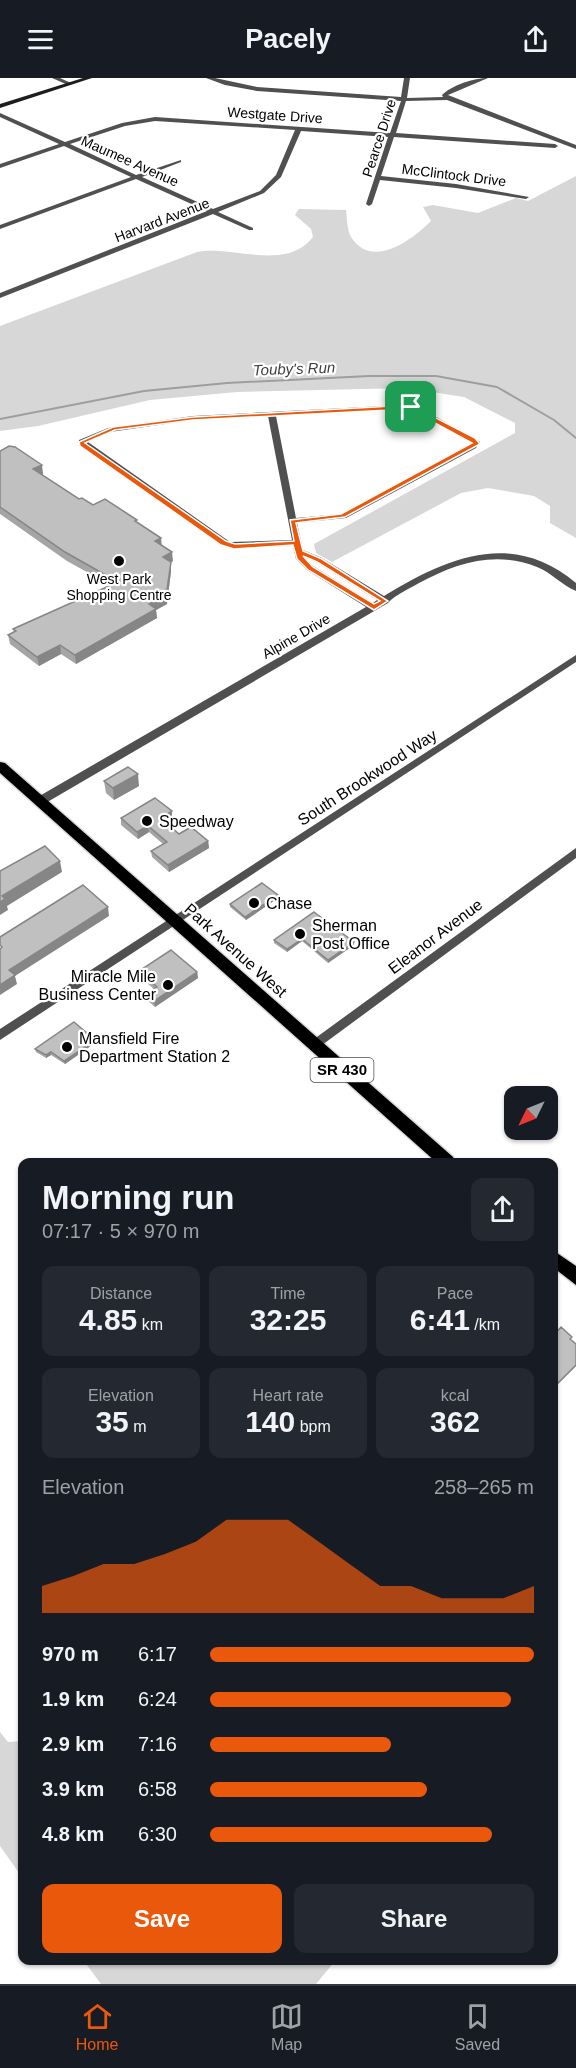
<!DOCTYPE html>
<html lang="en">
<head>
<meta charset="utf-8">
<style>
  body { margin:0; font-family:Helvetica,sans-serif; background:#242831; color:#f1f3f6; height:100vh; display:flex; flex-direction:column; font-size:22px; white-space:nowrap }
  * { box-sizing:border-box; margin:0 }
  p { font-size:20px; color:#9ea1a6 }
  .icon { flex:none; width:33px; height:33px; fill:none; stroke:currentColor; stroke-width:2; stroke-linecap:round; stroke-linejoin:round }
  .map { position:relative; flex:1; overflow:hidden }
  .drawer { position:absolute; left:18px; top:1080px; width:540px; height:807px; display:flex; flex-direction:column; background:#171b24; border-radius:12px; box-shadow:0 2px 4px #0004 }
  .drawer>* { flex:none }
  .needle { width:39px; rotate:227deg }
  .fabs { position:absolute; left:504px; top:1008px; display:grid; gap:12px }
  .fabs a { display:grid; place-items:center; width:54px; height:54px; border-radius:12px; background:#171b24; box-shadow:0 2px 4px #0004; font-size:30px }
  .pin { position:absolute; display:grid; place-items:center; width:51px; height:51px; color:#fff; margin:-26px; border-radius:12px; box-shadow:0 3px 9px #0006 }
  .round { display:grid; place-items:center; flex:none; width:63px; height:63px; border-radius:12px; background:#242831 }
  .summary { display:flex; align-items:center; justify-content:space-between; height:102px; padding:0 24px }
  h1 { font-size:33px; font-weight:800; line-height:45px }
  .figures { display:grid; grid-template-columns:repeat(3,1fr); gap:9px; height:102px; padding:6px 24px }
  .figures div { display:grid; align-content:center; border-radius:12px; background:#242831; text-align:center }
  .figures b { font-size:30px; font-weight:800 }
  .figures small { font-size:16px; font-weight:400 }
  .figures p { font-size:16px }
  .chart { height:168px; padding:12px 24px }
  .chart p { display:flex; justify-content:space-between }
  .chart svg { width:100%; height:108px; margin-top:6px; fill:#ea580c; opacity:.7 }
  .action { display:flex; gap:12px; margin-top:auto; padding:12px 24px }
  .action a { flex:1; height:69px; border-radius:12px; background:#ea580c; color:#fff; font-size:24px; font-weight:800; line-height:69px; text-align:center }
  .action a+a { background:#242831; color:#f1f3f6 }
  ul { padding:0 24px; list-style:none; font-size:20px }
  li { display:grid; grid-template-columns:96px 72px 1fr; align-items:center; height:45px }
  li i { height:15px; border-radius:8px; background:#ea580c }
  header { display:flex; justify-content:space-between; align-items:center; height:78px; padding:0 24px; background:#171b24; font-size:27px; font-weight:800 }
  .menu { display:flex; justify-content:space-around; align-items:center; height:84px; border-top:2px solid #363941; background:#171b24; font-size:16px; color:#9ea1a6 }
  .menu a { display:grid; justify-items:center; gap:3px }
  .menu .active { color:#ea580c }
  .map>svg:first-child { display:block }
  .green { fill:#d7d7d7 }
  .lines { fill:none; stroke-linecap:round; stroke-linejoin:round }
  .stream { stroke:#9e9e9e; stroke-width:2 }
  .primary-casing { stroke:#dbdbdb; stroke-width:3 }
  .minor { fill:#505050; fill-rule:evenodd }
  .secondary { fill:#1d1d1d; fill-rule:evenodd }
  .primary { fill:#000; fill-rule:evenodd }
  .wall { fill:#a5a5a5 }
  .shaded-wall { fill:#868686 }
  .building { fill:#c0c0c0; stroke:#868686; stroke-width:1.5 }
  .route { fill:#ea580c; stroke:#fff; stroke-width:1.5; fill-rule:evenodd }
  .poi-dot { fill:#000; stroke:#fff; stroke-width:2 }
  .labels { text-anchor:middle; stroke-width:4.5; stroke-linejoin:round; paint-order:stroke }
  .far-street-label { font-size:14px; fill:#000; stroke:#fff }
  .far-poi-label { font-size:14px; fill:#000; stroke:#fff }
  .far-water-label { font-size:15px; font-style:italic; fill:#3f3f3f; stroke:#fff }
  .shield { fill:#fff; stroke:#4c4c4c; stroke-width:1.5 }
  .shield-label { font-size:15px; font-weight:bold; fill:#000 }
  .street-label { font-size:16px; fill:#000; stroke:#fff }
  .poi-label { font-size:16px; fill:#000; stroke:#fff; text-anchor:start }
</style>
</head>
<body>
<header><svg class="icon" aria-label="menu" viewBox="0 0 24 24"><path d="M4 6h16M4 12h16M4 18h16"/></svg>Pacely<svg class="icon" aria-label="share" viewBox="0 0 24 24"><path d="M12 15V3M7 8l5-5 5 5M5 13v7h14v-7"/></svg></header>
<div class="map">
<svg width="576" height="1906" viewBox="0 0 576 1906">
  <rect width="100%" height="100%" fill="#fff"/>
  <!-- green -->
  <path class="green" d="M576,98V460L550,445V428L534,418L488,410L461,415L332,484L316,475L314,466L515,355V345L464,319L406,310L237,314L150,322L38,348L0,353V248L197,174C232,167 286,194 313,159L311,151L295,137L299,131L346,132C347,140 347,152 351,159C372,192 412,162 431,143L423,129L433,127L478,135L516,120L528,123Z
    M0,1654L8,1664L22,1663V1799L0,1768Z
    M84,1883H335L316,1906H101Z"/>
  <g class="lines">
    <!-- stream -->
    <path class="stream" d="M0,341L144,313L227,305L369,298H436L497,309L554,342L576,360"/>
    <!-- primary casing -->
    <g class="primary-casing">
      <path id="primary" d="M0,684L5,685L453,1079L455,1084H436L0,695Z
        M554,1173L576,1188V1207L554,1190Z"/>
    </g>
    <!-- minor -->
    <path class="minor" d="M52,0H60L73,6L68,7Z
      M206,0H215L257,9L401,19L404,0H410L407,20L443,19L442,17C452,7 474,0 488,0L448,17L576,67V71L447,22L406,23L396,55L555,66L558,68L555,70L394,59L381,98L456,106L529,119L526,121L456,110L380,102L372,126L369,128L366,126L388,59L301,53L281,99L264,115L218,134L253,150V152H249L213,136L0,220V215L207,133L136,101L0,151V147L131,99L64,68L0,90V86L59,66L0,39V35L65,64L122,45L155,39L390,55L401,23L257,13L225,7ZM155,43L295,52L276,97L260,113L213,131L142,99L181,84V82L136,97L70,66L125,48Z
      M403,327L419,329L480,364L476,370L346,440L297,445L303,472L322,480L384,518C447,480 511,451 576,505V513C563,508 552,495 537,489C495,472 456,485 419,505C409,511 395,517 388,525L44,726H36L35,723L36,720L366,529L307,492L296,481L293,468L225,469L79,366V362L108,350L193,338ZM403,331L414,333L471,365L341,436L296,440L276,338ZM268,338L292,462L230,464L88,364L110,354L193,342ZM304,479L316,484L377,522L373,525L313,488Z
      M576,577V584L0,962V951Z
      M576,770V780L318,970H310L308,967L310,964Z"/>
    <!-- secondary -->
    <path class="secondary" d="M83,0H92L0,30V26Z"/>
    <!-- primary -->
    <use href="#primary" class="primary"/>
  </g>
  <!-- wall -->
  <path class="wall" d="M0,373L43,396L41,397L79,421L137,445L162,468L173,483L171,484V493L167,526L156,532L157,540L76,586L61,576L39,588L10,566L8,557L14,555L13,551L110,507L67,483L0,436Z
    M104,703L139,708L114,722L106,715Z
    M121,740H172L165,744L179,756L208,763L209,770L169,794L152,779L151,773L163,766L149,754L138,761L121,747Z
    M278,820L246,842L230,829V826Z
    M314,834L354,867L328,885L302,863L287,874L274,865V862Z
    M139,893L197,894L198,900L155,929L147,922L146,916L154,911L140,899Z
    M95,965L65,986L51,977L46,980L36,974L35,971Z"/>
  <!-- shaded-wall -->
  <path class="shaded-wall" d="M42,387L43,396L34,400L33,391Z
    M161,460L162,469L155,463Z
    M172,474L173,483L171,484V493L167,526L156,532L157,540L76,586L75,577L149,526L163,479Z
    M60,567L61,576L39,588L37,579Z
    M138,696L139,708L114,722L113,710Z
    M172,733V740L161,747V740Z
    M148,748L149,754L138,761L137,754Z
    M208,763L209,770L169,794L168,787Z
    M60,783L62,794L7,828L8,832L0,837V824L2,818Z
    M278,817V820L246,842L245,839Z
    M108,829L109,838L15,898L17,906L0,917V907L9,892Z
    M302,861V863L287,874V871Z
    M354,864V867L328,885V882Z
    M197,894L198,900L155,929L154,923Z
    M95,962V965L65,986L64,983Z
    M51,974V977L46,980V977Z
    M576,1287V1288L554,1310V1309Z"/>
  <!-- building -->
  <path class="building" d="M9,368L15,369L42,387L33,391L79,421L82,420L93,427L105,421L137,442L135,443L161,460L155,463L172,474L163,479L171,484L166,518L149,526L156,531L75,577L60,567L37,579L8,557L16,553L13,551L118,504L65,474L0,429V373Z
    M128,689L138,696L113,710L104,703Z
    M155,720L172,733L161,740L179,756L191,749L208,763L168,787L151,773L167,764L148,748L137,754L121,740Z
    M45,768L60,783L2,818L5,821L0,824V793Z
    M262,805L278,817L245,839L230,826Z
    M83,807L108,829L9,892L15,897L0,907V871L2,869L0,867V859Z
    M314,834L354,864L328,882L302,861L287,871L274,862Z
    M171,872L197,894L154,923L146,916L157,909L139,893Z
    M74,944L95,962L64,983L51,974L46,977L35,971Z
    M561,1249L572,1259L570,1261L576,1266V1287L554,1309V1257Z"/>
  <!-- route -->
  <path class="route" d="M411,327L475,360L480,366L345,439L296,445L303,473L322,481L388,523L374,532L308,492L297,481L293,467L234,471L221,467L80,368L79,364L113,349L193,339ZM409,331L472,365L341,436L290,442L294,463L235,466L226,463L85,365L115,352L193,342ZM303,478L317,484L380,523L374,526L313,489Z"/>
  <!-- markers -->
  <g class="poi-dot">
    <circle cx="119" cy="483" r="6"/>
    <circle cx="147" cy="743" r="6"/>
    <circle cx="254" cy="825" r="6"/>
    <circle cx="300" cy="856" r="6"/>
    <circle cx="168" cy="907" r="6"/>
    <circle cx="67" cy="969" r="6"/>
  </g>
  <g class="labels">
    <!-- far-street labels -->
    <g class="far-street-label">
      <text transform="translate(275 37) rotate(4)" y="5">Westgate Drive</text>
      <text transform="translate(379 60) rotate(-72)" y="5">Pearce Drive</text>
      <text transform="translate(130 83) rotate(24)" y="5">Maumee Avenue</text>
      <text transform="translate(454 97) rotate(7)" y="5">McClintock Drive</text>
      <text transform="translate(162 142) rotate(-21)" y="5">Harvard Avenue</text>
      <text transform="translate(296 558) rotate(-30)" y="5">Alpine Drive</text>
    </g>
    <!-- far-poi labels -->
    <g class="far-poi-label">
      <text x="119" y="506">West Park<tspan x="119" dy="16">Shopping Centre</tspan></text>
    </g>
    <!-- far-water labels -->
    <g class="far-water-label">
      <text transform="translate(294 291) rotate(-2)" y="5">Touby's Run</text>
    </g>
    <!-- shield labels -->
    <rect class="shield" x="310.5" y="980" width="63" height="24" rx="4.5"/>
    <g class="shield-label">
      <text x="342" y="997">SR 430</text>
    </g>
    <!-- street labels -->
    <g class="street-label">
      <text transform="translate(367 699) rotate(-33)" y="6">South Brookwood Way</text>
      <text transform="translate(435 858) rotate(-37)" y="6">Eleanor Avenue</text>
      <text transform="translate(236 872) rotate(42)" y="6">Park Avenue West</text>
    </g>
    <!-- poi labels -->
    <g class="poi-label">
      <text x="159" y="749">Speedway</text>
      <text x="266" y="831">Chase</text>
      <text x="312" y="853">Sherman<tspan x="312" dy="18">Post Office</tspan></text>
      <text x="156" y="904" text-anchor="end">Miracle Mile<tspan x="156" dy="18">Business Center</tspan></text>
      <text x="79" y="966">Mansfield Fire<tspan x="79" dy="18">Department Station 2</tspan></text>
    </g>
  </g>
</svg>
<div class="fabs">
<a><svg class="needle" viewBox="-14 -14 28 28"><path d="M0-13l5 13h-10z" fill="#e53935"/><path d="M0 13l5-13h-10z" fill="#9ea1a6"/></svg></a>
</div>
<div class="pin" style="left:411px;top:329px;background:#1e9e55"><svg class="icon" aria-label="arrive" viewBox="0 0 24 24"><path d="M6 21V4h12l-3 4 3 4H6"/></svg></div>
<section class="drawer">
<div class="summary"><div><h1>Morning run</h1><p>07:17 · 5 × 970 m</p></div><a class="round"><svg class="icon" aria-label="share" viewBox="0 0 24 24"><path d="M12 15V3M7 8l5-5 5 5M5 13v7h14v-7"/></svg></a></div>
<div class="figures">
<div><p>Distance</p><b>4.85<small> km</small></b></div>
<div><p>Time</p><b>32:25</b></div>
<div><p>Pace</p><b>6:41<small> /km</small></b></div>
</div>
<div class="figures">
<div><p>Elevation</p><b>35<small> m</small></b></div>
<div><p>Heart rate</p><b>140<small> bpm</small></b></div>
<div><p>kcal</p><b>362</b></div>
</div>
<div class="chart"><p><span>Elevation</span>258–265 m</p>
<svg viewBox="0 0 160 44" preserveAspectRatio="none"><path d="M0 44V33L10 29L20 24L30 24L40 20L50 15L60 6L70 6L80 6L90 15L100 24L110 33L120 33L130 38L140 38L150 38L160 33V44z"/></svg>
</div>
<ul>
<li><b>970 m</b>6:17<i style="width:100%"></i></li>
<li><b>1.9 km</b>6:24<i style="width:93%"></i></li>
<li><b>2.9 km</b>7:16<i style="width:56%"></i></li>
<li><b>3.9 km</b>6:58<i style="width:67%"></i></li>
<li><b>4.8 km</b>6:30<i style="width:87%"></i></li>
</ul>
<div class="action"><a>Save</a><a>Share</a></div>
</section>
</div>
<nav class="menu">
<a class="active"><svg class="icon" aria-label="home" viewBox="0 0 24 24"><path d="M3 11l9-7 9 7M6 9v11h12V9"/></svg>Home</a>
<a><svg class="icon" aria-label="map" viewBox="0 0 24 24"><path d="M3 6l6-2 6 2 6-2v14l-6 2-6-2-6 2zM9 4v14M15 6v14"/></svg>Map</a>
<a><svg class="icon" aria-label="saved" viewBox="0 0 24 24"><path d="M7 4h10v16l-5-4-5 4z"/></svg>Saved</a>
</nav>
</body>
</html>
